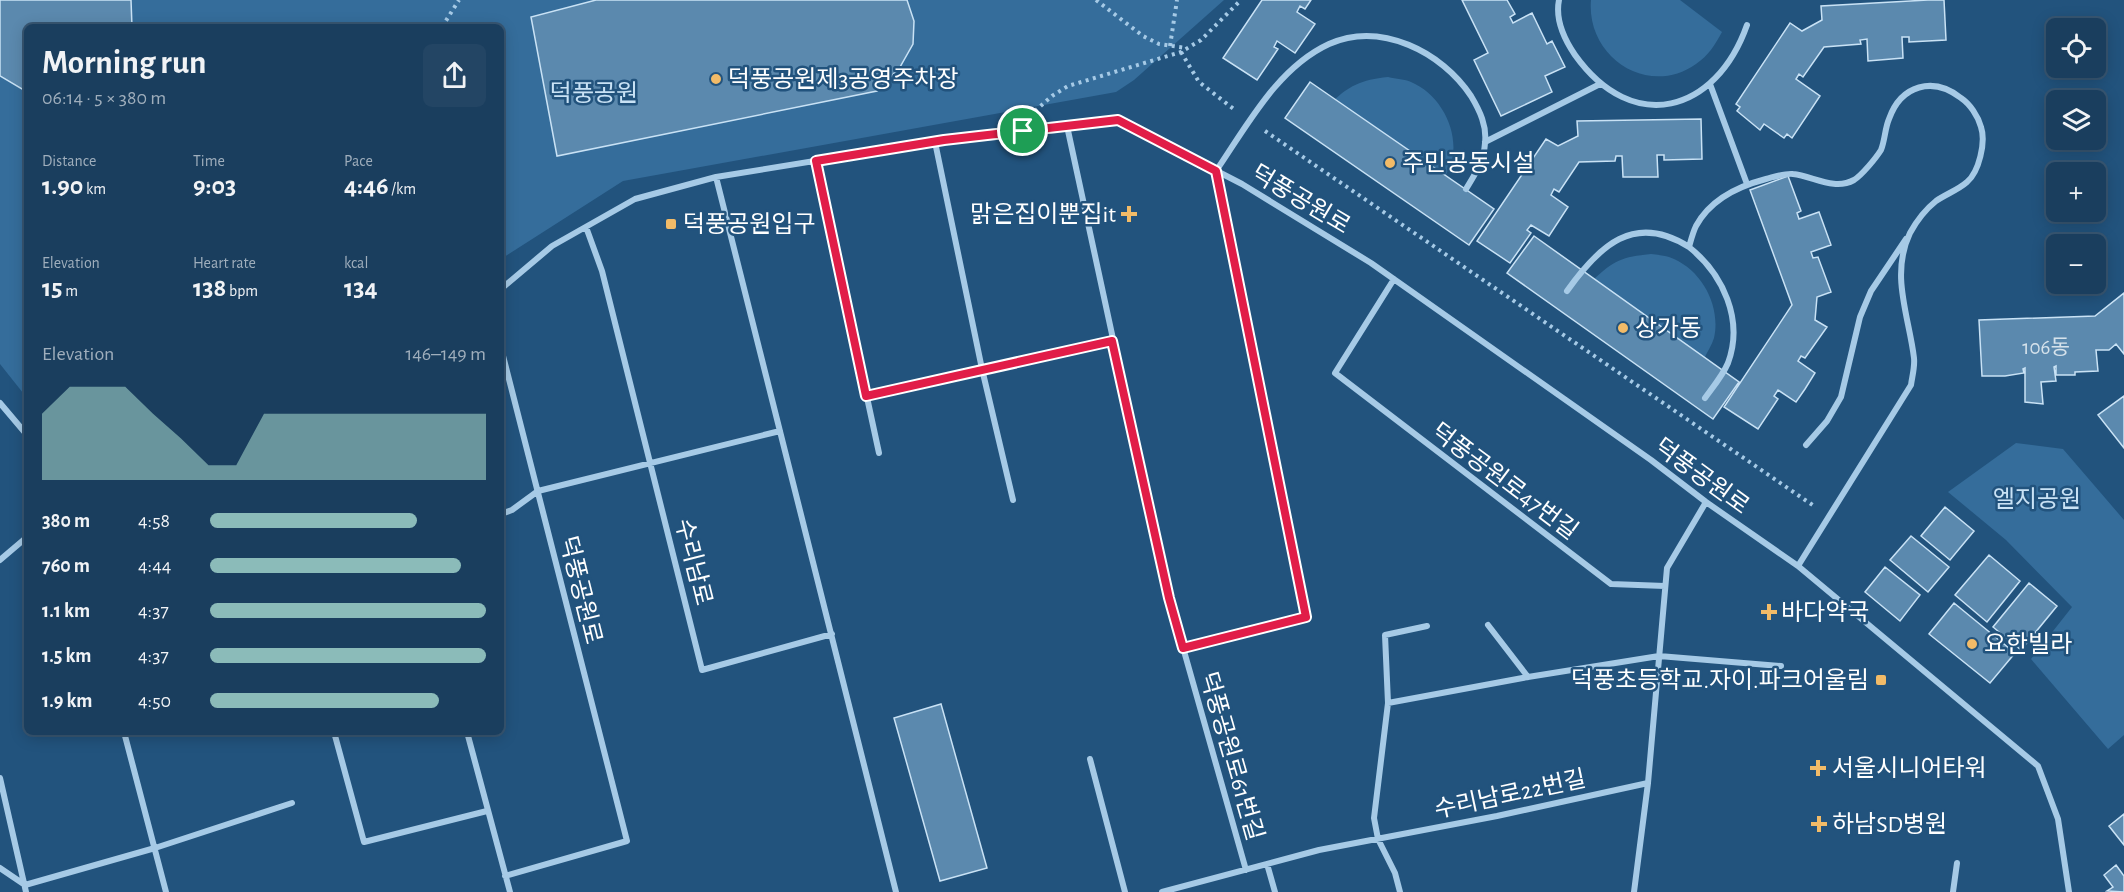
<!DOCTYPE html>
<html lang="en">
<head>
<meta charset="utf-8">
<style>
  body { margin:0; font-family:"Alegreya Sans","Noto Sans KR",sans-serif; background:#234564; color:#f1f3f6; height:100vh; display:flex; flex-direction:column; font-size:22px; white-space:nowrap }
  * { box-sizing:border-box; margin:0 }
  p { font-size:20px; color:#9faebc }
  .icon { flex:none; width:33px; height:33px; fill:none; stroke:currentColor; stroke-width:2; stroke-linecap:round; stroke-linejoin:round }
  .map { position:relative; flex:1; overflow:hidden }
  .side { position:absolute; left:24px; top:24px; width:480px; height:711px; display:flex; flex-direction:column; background:#1a3e5e; border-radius:9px; box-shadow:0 3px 15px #0003,0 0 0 2px #385773 }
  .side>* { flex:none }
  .tools { position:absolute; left:2046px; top:18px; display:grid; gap:12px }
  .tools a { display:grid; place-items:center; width:60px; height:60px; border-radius:9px; background:#1a3e5e; box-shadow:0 3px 15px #0003,0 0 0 2px #385773; font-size:30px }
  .pin { position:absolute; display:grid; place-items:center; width:51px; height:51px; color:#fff; margin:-26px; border:3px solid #fff; border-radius:50%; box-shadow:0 2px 6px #0007 }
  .round { display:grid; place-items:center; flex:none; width:63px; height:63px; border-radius:9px; background:#234564 }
  .summary { display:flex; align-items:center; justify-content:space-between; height:102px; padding:0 18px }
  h1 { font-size:33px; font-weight:700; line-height:45px }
  .metrics { display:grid; grid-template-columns:repeat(3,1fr); gap:9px; height:102px; padding:6px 18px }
  .metrics div { display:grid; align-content:center }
  .metrics b { font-size:26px; font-weight:700 }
  .metrics small { font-size:16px; font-weight:400 }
  .metrics p { font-size:16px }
  .chart { height:168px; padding:12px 18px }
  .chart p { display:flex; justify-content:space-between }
  .chart svg { width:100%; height:108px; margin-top:6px; fill:#8bbbb9; opacity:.7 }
  ul { padding:0 18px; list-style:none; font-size:20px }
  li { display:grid; grid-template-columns:96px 72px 1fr; align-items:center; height:45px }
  li i { height:15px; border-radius:8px; background:#8bbbb9 }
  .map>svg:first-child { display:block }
  .green { fill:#356d9b }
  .building { fill:#5b89ae; stroke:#c9e2f5; stroke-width:1.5 }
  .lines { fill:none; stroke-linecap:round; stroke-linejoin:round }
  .path { stroke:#a6cae6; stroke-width:4; stroke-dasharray:3 4.5; stroke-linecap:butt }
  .minor { stroke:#a6cae6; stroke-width:6 }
  .route-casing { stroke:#fff; stroke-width:12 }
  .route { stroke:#e11d48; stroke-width:8 }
  .poi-dot { fill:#f2bb68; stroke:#22537d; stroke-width:2 }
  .labels { text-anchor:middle; stroke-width:5; stroke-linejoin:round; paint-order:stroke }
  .number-label { font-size:21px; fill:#d6e2eb }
  .poi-label { font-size:24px; fill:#fff; stroke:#22537d; text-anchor:start }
  .park-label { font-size:24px; fill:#c9e2f5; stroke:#22537d }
  .street-label { font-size:24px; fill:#fff; stroke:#22537d }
</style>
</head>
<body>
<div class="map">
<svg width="2124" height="892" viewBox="0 0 2124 892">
  <rect width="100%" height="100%" fill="#22537d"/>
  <!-- green -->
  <path class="green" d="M0,0H1224L1134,80L1116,92L623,181L501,259V27H27V398L0,364Z
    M1591,0H1680L1722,32C1715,45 1708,56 1696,64C1648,98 1586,57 1591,0Z
    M1388,77C1396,79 1405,79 1411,82C1440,94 1459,130 1452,160C1450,168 1445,175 1443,182L1329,105C1349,85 1361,80 1388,77Z
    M1651,254C1659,255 1668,256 1674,259C1703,272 1721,307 1714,338C1712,345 1707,352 1704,359L1592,281C1614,260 1622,257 1651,254Z
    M2016,443L2063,449L2124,520V735L2108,749L2031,659L2072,607L2006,540L1948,492Z"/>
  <!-- building -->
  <path class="building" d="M0,0H131L132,27H27V92L0,76Z
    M596,0H907L914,21L913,44L900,67L877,91L557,156L531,17Z
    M1262,0H1311L1305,9L1300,6L1297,12L1315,24L1295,53L1277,41L1274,47L1278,49L1257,80L1223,58Z
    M1462,0H1507L1515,14L1510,17L1513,23L1532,13L1547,44L1552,41L1565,67L1545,76L1552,92L1501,116L1474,60L1488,53Z
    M1928,0H1944L1946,40L1909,42V37H1902L1903,58L1868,61L1867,39L1860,40L1861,44L1824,47L1803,77L1799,74L1796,79L1820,96L1792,138L1787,134L1784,138L1764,124L1760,130L1737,111L1740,107L1736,104L1790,23L1802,31L1822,20L1821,6Z
    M1310,82L1494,209L1469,245L1285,118Z
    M1701,119L1702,159L1664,160V155H1657L1658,177H1623L1622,156H1616L1615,161L1579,162L1559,192L1554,189L1551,195L1568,207L1549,236L1531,225L1527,230L1531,233L1510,263L1477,241L1546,139L1558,146L1578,136L1577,121Z
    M1788,176L1801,211L1797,213L1799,219L1819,212L1831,245L1811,252L1813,258L1818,257L1831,292L1817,297L1815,320L1827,327L1805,358L1801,356L1798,361L1815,373L1805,389L1796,402L1778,390L1774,396L1778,399L1758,429L1724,407L1792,305L1750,190Z
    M1534,236L1739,382L1713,419L1507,273Z
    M2124,293V354L2116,344L2109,350H2096L2098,371L2075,372V375H2056V366L2054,367L2056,381L2041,382L2043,404L2025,402V368L2023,369L2024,373L2005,376H1982L1979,320L2095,316Z
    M2124,396V448L2098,415Z
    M1945,507L1974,531L1950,560L1921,536Z
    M1911,536L1949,567L1928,592L1890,560Z
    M1989,555L2020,581L1987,622L1955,595Z
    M1885,567L1920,595L1900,621L1865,592Z
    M2029,583L2057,606L2021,650L1993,627Z
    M1954,603L2015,653L1990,683L1929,634Z
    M941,704L987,868L940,881L894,718Z
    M2124,814V845L2109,826Z
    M2116,865L2124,876V892L2107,891L2113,887L2104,875Z"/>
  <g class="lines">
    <!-- path -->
    <path class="path" d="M1096,0L1143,36L1159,44L1186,48
      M442,27L459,0
      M1170,46L1177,0
      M1181,52L1199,82L1235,110
      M1035,111L1052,96L1068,86L1181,52L1201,40L1241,0
      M1265,131L1814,506"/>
    <!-- minor -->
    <path class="minor" d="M1559,0C1555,20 1564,39 1575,55C1633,136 1716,113 1747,25
      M1710,84L1747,184
      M1067,126L1169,598L1246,870
      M935,142L982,369L1013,500
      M1485,142L1600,84
      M816,161L879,453
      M716,177L896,892
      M586,227L602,271L702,670L832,634
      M1689,247C1723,274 1744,320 1728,363C1723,375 1713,387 1705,398
      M1394,279L1335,373L1611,584L1665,586
      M501,289L552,246L635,199L716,177L944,140L1118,120L1242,184L1371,263L1651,460L1706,502L1798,566L2038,766L2058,819L2069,892
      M1567,291C1599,246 1634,212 1689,247C1691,240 1693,232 1696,226C1710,200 1739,186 1766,179C1774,177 1785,173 1793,174C1813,176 1834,191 1854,180C1862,175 1876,158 1881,150C1885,140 1885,128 1889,119C1901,85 1933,76 1961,98C1970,104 1978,116 1981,127C1986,142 1979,172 1967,182C1958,190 1946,194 1936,201C1926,209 1916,222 1910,233C1890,275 1909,316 1914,358C1915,367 1912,377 1911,385L1798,566
      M501,348L627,841L505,876
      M866,396L1112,341
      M0,403L27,435
      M1806,445L1827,421L1841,397L1860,317L1871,291L1906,239
      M501,514L512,510L538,491L780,431
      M0,560L27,537
      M1488,625L1528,677
      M1183,648L1306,617L1216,171C1247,126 1277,68 1329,44C1381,21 1442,52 1471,96C1480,111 1487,126 1485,143C1484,161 1475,174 1466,189
      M1388,703L1528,677L1659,656L1781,666
      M124,732L166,892
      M334,732L364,842L487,811
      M467,732L510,892
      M1090,759L1125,892
      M0,778L26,892
      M1267,864L1275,892
      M0,868L25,885
      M25,885L155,848L292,803
      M1162,892L1319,850L1497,816L1648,783
      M1400,892L1395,873L1378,839L1374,818L1388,703L1385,635L1427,626
      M1634,892L1648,783L1667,568L1706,502
      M1953,892L1957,863"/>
  </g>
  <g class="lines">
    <!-- route casing -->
    <g class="route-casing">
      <path id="route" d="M1118,120L1216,171L1306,617L1183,648L1169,598L1112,341L866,396L816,161L944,140Z"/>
    </g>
    <!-- route -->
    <use href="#route" class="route"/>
  </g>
  <!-- markers -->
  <g class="poi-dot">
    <circle cx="716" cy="79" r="6"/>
    <circle cx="1390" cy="163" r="6"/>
    <path d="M1126 205h6v6h6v6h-6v6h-6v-6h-6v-6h6z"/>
    <rect x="665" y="218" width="12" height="12" rx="3"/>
    <circle cx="1623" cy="328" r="6"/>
    <path d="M1766 603h6v6h6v6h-6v6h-6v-6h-6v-6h6z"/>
    <circle cx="1972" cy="644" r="6"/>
    <rect x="1875" y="674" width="12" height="12" rx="3"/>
    <path d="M1815 759h6v6h6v6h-6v6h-6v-6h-6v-6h6z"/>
    <path d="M1816 815h6v6h6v6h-6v6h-6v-6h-6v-6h6z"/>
  </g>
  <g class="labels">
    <!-- number labels -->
    <g class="number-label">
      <text x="2046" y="354">106동</text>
    </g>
    <!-- poi labels -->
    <g class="poi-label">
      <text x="728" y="87">덕풍공원제3공영주차장</text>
      <text x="1402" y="171">주민공동시설</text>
      <text x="1116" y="222" text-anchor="end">맑은집이뿐집it</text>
      <text x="683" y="232">덕풍공원입구</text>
      <text x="1635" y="336">상가동</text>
      <text x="1781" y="620">바다약국</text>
      <text x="1984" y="652">요한빌라</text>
      <text x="1869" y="688" text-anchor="end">덕풍초등학교.자이.파크어울림</text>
      <text x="1832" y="776">서울시니어타워</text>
      <text x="1832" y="832">하남SD병원</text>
    </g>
    <!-- park labels -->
    <g class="park-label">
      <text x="594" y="101">덕풍공원</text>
      <text x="2037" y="507">엘지공원</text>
    </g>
    <!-- street labels -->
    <g class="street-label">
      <text transform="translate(1301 199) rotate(31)" y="8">덕풍공원로</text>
      <text transform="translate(1702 476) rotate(36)" y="8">덕풍공원로</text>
      <text transform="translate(1505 481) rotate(37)" y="8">덕풍공원로47번길</text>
      <text transform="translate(694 562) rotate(76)" y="8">수리남로</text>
      <text transform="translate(581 590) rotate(76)" y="8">덕풍공원로</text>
      <text transform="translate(1232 756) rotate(74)" y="8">덕풍공원로61번길</text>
      <text transform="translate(1510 794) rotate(-12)" y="8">수리남로22번길</text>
    </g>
  </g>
</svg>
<div class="tools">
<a><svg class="icon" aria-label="locate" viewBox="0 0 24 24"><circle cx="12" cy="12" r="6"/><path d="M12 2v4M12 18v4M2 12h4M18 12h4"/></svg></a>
<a><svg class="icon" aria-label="layers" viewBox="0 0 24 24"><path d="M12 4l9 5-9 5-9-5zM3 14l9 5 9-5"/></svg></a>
<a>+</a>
<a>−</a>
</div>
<div class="pin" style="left:1023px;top:131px;background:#1e9e55"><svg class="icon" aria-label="arrive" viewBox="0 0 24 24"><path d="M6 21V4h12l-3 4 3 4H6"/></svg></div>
<section class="side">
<div class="summary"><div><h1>Morning run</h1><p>06:14 · 5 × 380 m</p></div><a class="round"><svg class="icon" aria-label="share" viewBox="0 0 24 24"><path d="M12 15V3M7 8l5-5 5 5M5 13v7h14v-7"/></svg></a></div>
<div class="metrics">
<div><p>Distance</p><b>1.90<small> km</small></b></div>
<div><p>Time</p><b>9:03</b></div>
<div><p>Pace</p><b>4:46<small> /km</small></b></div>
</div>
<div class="metrics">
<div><p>Elevation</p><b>15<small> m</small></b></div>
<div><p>Heart rate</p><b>138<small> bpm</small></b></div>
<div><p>kcal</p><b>134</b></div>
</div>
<div class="chart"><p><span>Elevation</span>146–149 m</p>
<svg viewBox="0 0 160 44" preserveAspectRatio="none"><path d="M0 44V17L10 6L20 6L30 6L40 17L50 27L60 38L70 38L80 17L90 17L100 17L110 17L120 17L130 17L140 17L150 17L160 17V44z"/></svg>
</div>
<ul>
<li><b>380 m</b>4:58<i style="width:75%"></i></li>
<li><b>760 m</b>4:44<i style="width:91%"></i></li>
<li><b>1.1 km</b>4:37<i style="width:100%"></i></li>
<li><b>1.5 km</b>4:37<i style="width:100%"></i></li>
<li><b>1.9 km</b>4:50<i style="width:83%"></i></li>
</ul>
</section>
</div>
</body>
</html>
